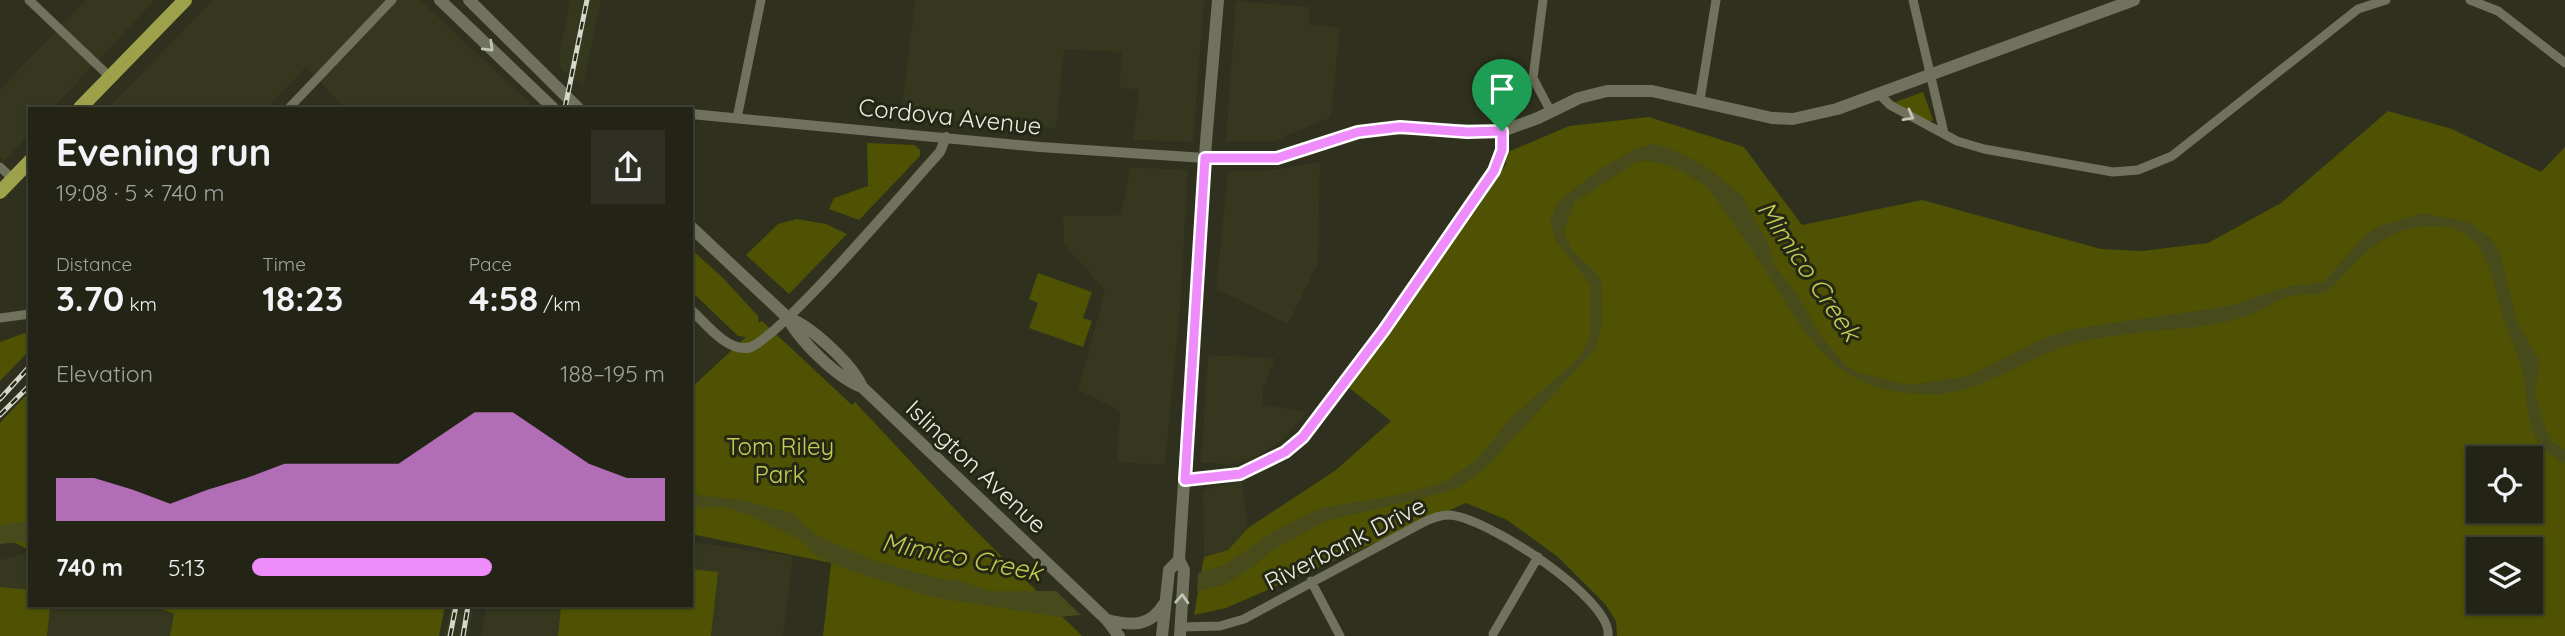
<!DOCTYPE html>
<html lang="en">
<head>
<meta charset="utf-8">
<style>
  body { margin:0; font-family:Quicksand,sans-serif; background:#2f3023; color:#f1f3f6; height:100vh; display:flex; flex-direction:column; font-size:26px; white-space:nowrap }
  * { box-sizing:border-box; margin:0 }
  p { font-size:23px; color:#a3a4a1 }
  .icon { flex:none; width:38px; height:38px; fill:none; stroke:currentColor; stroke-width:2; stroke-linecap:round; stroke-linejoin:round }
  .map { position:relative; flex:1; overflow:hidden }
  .panel { position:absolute; left:28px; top:107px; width:665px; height:500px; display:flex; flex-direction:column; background:#232416; border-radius:0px; box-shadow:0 2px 5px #0004,0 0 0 2px #404135 }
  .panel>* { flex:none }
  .tools { position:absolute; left:2466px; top:446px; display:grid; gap:14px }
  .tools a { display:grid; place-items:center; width:77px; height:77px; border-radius:0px; background:#232416; box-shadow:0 2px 5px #0004,0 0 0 2px #404135; font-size:35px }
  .pin { position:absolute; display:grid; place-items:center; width:60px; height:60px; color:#fff; margin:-72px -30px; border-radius:50% 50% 50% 0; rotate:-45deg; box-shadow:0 0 7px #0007 }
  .pin .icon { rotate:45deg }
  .round { display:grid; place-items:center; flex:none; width:74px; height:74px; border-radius:0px; background:#2f3023 }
  .head { display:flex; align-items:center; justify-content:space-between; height:119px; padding:0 28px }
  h1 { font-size:38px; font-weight:700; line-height:52px }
  .figures { display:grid; grid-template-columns:repeat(3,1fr); gap:10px; height:119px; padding:7px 28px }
  .figures div { display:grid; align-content:center }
  .figures b { font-size:35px; font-weight:700 }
  .figures small { font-size:19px; font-weight:400 }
  .figures p { font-size:19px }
  .chart { height:196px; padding:14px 28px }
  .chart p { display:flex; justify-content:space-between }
  .chart svg { width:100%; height:126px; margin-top:7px; fill:#ed8cfa; opacity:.7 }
  ul { padding:0 28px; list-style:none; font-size:23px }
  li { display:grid; grid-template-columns:112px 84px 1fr; align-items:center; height:52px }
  li i { height:18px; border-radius:9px; background:#ed8cfa }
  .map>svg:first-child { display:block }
  .built { fill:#35371e }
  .green { fill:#4e5202; fill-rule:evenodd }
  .water { fill:#474a1b }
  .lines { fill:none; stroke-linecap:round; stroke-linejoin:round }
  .minor { stroke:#70725e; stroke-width:9 }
  .tertiary { stroke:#70725e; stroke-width:10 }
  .secondary { stroke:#70725e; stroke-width:12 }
  .primary { stroke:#9da24a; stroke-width:14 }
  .rail-casing { stroke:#d5d7ca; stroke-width:5 }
  .rail { stroke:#252715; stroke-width:2.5; stroke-dasharray:8; stroke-linecap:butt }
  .oneway { stroke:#c1c3b4 }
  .route-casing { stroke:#fff; stroke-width:14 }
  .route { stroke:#ed8cfa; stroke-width:9 }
  .labels { text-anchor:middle; stroke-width:6; stroke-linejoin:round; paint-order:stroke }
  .street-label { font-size:24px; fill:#edefe3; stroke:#252715 }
  .park-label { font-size:24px; fill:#c5cd55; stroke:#252715 }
  .water-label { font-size:26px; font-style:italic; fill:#c2ca52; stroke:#252715 }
</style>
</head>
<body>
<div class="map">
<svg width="2565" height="636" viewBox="0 0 2565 636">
  <rect width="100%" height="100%" fill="#2f301e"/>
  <!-- built -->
  <path class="built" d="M86,0H155L53,108H30V134L4,161L0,157V89Z
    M213,0H420L535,108H345L306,67L266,108H108Z
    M570,0H601L583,85L561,69L559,56Z
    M915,0H1204L1193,142L1133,140L1139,90L1119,87L1122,52L1064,49L1056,128L901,117Z
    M1236,1L1310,7L1309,25L1340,27L1331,117L1275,141H1226Z
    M1320,162L1318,263L1288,324L1216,289L1228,171L1273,170Z
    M1130,167L1188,170L1180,310L1165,464L1160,465L1117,462L1120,411L1078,390L1105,291L1064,244L1063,216L1121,215Z
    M1208,355L1275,358L1263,389V405L1307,412L1280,442L1259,455L1235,464L1201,463Z
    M1242,480L1248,528L1228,550L1204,557L1203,490Z
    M691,542L793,556L783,636H481L486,606H691Z
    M30,552V606H357L354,636H0V560Z
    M451,606H474L468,636H445Z"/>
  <!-- green -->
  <path class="green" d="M1923,92L1933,120L1927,124L1890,104Z
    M2388,111L2452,129L2541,172L2565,147V636H1617L1616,621L1605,604L1558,557L1507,520L1466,503L1226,608L1194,615L1204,557L1228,550L1248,528L1336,470L1391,421L1348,387L1480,204L1505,166L1508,152L1569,126L1649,117L1744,147L1802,225L1922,200L2101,249L2142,251L2208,243L2281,203ZM2478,458H2530V511H2478ZM2478,550H2530V602H2478Z
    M867,143L914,145L920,150V156L859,220L829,209L834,198L868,186Z
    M797,219L826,224L847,234L789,294L746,255L778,224Z
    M691,249L722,277L758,316L759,323L762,321L852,405L855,402L969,524L1082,636H823L831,563L691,534V388L746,337L738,336L691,291Z
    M1038,273L1092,292L1083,318L1092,321L1083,347L1029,328L1038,303L1029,299Z
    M30,331V350L0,381V342Z
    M30,391V550L0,536V423Z
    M691,569L718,572L711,636H558L561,606H691Z
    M0,587L30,590V606H50L47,636H0Z
    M155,606H445L439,636H170L174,614Z"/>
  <!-- water -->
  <path class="water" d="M1653,144L1670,148L1702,164L1742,195L1771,250L1773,264L1797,294L1820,335L1846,366L1859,373L1908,385L1968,376L2042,339L2073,329L2229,306L2286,287L2324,282L2364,236L2379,226L2422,213L2468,222L2491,238L2499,252L2517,322L2540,361L2535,393L2545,428L2552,442L2565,449V463C2520,441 2531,409 2522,369C2518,352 2509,337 2504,320C2494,287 2489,234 2447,227C2404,220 2374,242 2346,272C2339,278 2335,288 2325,292C2316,296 2302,293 2291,296C2274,300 2260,313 2243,317C2190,333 2130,329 2076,343C2033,354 1996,384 1952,392C1934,396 1918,394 1900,392C1826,382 1801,325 1764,268C1746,240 1727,214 1707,187C1686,173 1663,158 1637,162L1575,202L1564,231L1571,249L1601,278L1602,324L1595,349L1486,468L1459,487L1439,494L1326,521L1271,551L1250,569L1225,584L1197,592L1198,573L1224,565L1275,531L1321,508L1403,494L1445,482L1475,461L1512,417L1578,359L1591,336V285L1556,241L1550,221L1557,203L1597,171L1637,148Z
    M691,494L741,500L792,513L816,535L838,545L873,560L940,579L958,580L990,591H1056L1081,615L1058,617L932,597L840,567L815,555L798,538L751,516L724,507L691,508Z
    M30,521V541L0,544V525Z"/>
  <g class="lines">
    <!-- minor -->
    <path class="minor" d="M29,0L110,77
      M1543,0L1533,78L1551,112
      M1913,0L1944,133
      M2470,0L2498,11L2565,63
      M1878,93L1890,105L1957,141L1984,149L2113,172L2138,170L2172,156L2358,9L2386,0
      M1700,100L1716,0
      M289,108L392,0
      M737,118L761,0
      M0,167L13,179
      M0,318L30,314
      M1185,480C1239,478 1278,462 1316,424L1494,171L1502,150V131
      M1311,581L1340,636
      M1181,627L1220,626L1244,619L1422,523C1430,519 1439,515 1448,515C1484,515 1613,599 1608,636
      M1493,634L1538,557"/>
    <!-- tertiary -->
    <path class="tertiary" d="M691,114L1040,147L1205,158
      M691,310C706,323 725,350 747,348C774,346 912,182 940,152L946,137"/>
    <!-- secondary -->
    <path class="secondary" d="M440,0L553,108
      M469,0L578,108
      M1205,158H1277L1358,132L1385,128L1502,131L1538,118L1579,98L1607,91H1652L1772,118L1793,119L1837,109L2134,0
      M691,227L788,318C799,340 838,379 862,387
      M788,318C811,326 852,364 862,387L1107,620L1119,636
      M1107,620C1132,626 1150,627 1164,604
      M1162,636L1169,570L1179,560
      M1180,636L1184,570L1179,560L1206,142L1218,0"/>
    <!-- primary -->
    <path class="primary" d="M80,108L185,0
      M0,192L30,161"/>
    <!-- rail casing -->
    <g class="rail-casing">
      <path id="rail" d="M565,108L587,0
        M0,399L30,366
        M0,415L30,385
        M450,636L456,606
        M463,636L468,606"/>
    </g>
    <!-- rail -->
    <use href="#rail" class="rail"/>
  </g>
  <!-- one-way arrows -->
  <defs><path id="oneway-chevron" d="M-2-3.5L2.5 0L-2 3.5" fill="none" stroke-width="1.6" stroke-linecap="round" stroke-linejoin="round" transform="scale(1.75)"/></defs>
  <g class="oneway">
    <use href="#oneway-chevron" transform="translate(489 47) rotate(44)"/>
    <use href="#oneway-chevron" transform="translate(1909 116) rotate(29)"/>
    <use href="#oneway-chevron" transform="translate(1182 599) rotate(-87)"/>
  </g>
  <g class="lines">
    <!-- route casing -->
    <g class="route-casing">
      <path id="route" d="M1400,127L1467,132L1502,131V150L1494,171L1384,330L1303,437L1285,452L1240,474L1185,480L1205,158H1277L1358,132Z"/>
    </g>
    <!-- route -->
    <use href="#route" class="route"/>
  </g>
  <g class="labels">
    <!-- street labels -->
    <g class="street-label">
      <text transform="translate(950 117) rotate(6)" y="8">Cordova Avenue</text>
      <text transform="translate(976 467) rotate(43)" y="8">Islington Avenue</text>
      <text transform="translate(1345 544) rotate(-27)" y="8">Riverbank Drive</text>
    </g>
    <!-- park labels -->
    <g class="park-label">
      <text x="780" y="455">Tom Riley<tspan x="780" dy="28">Park</tspan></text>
    </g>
    <!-- water labels -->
    <g class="water-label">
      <text transform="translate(1809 271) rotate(56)" y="9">Mimico Creek</text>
      <text transform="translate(962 557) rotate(11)" y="9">Mimico Creek</text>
    </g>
  </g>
</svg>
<div class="tools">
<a><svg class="icon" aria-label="locate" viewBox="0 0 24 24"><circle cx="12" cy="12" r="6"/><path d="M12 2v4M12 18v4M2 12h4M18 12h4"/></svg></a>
<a><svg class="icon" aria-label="layers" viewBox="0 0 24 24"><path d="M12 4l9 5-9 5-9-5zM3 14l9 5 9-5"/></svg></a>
</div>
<div class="pin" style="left:1502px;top:131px;background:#1e9e55"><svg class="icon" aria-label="arrive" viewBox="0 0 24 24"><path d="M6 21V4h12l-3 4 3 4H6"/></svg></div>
<section class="panel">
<div class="head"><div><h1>Evening run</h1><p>19:08 · 5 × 740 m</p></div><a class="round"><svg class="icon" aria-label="share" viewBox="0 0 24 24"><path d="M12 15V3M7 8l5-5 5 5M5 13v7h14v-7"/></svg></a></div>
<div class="figures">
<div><p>Distance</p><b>3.70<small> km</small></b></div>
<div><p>Time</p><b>18:23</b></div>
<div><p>Pace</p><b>4:58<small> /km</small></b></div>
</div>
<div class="chart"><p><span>Elevation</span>188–195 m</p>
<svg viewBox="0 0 160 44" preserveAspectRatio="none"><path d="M0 44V29L10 29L20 33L30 38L40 33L50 29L60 24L70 24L80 24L90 24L100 15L110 6L120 6L130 15L140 24L150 29L160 29V44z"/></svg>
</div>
<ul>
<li><b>740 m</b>5:13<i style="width:58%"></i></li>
</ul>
</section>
</div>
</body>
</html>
